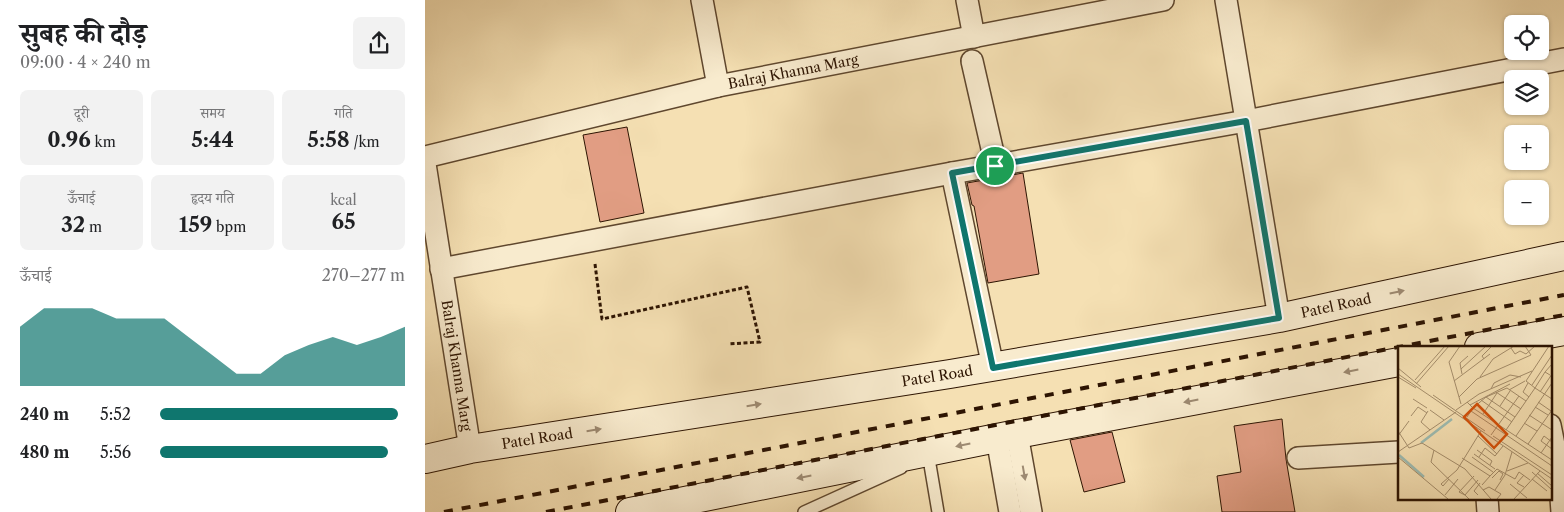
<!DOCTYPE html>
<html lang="hi">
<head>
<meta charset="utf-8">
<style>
  body { margin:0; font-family:"Libre Caslon Text","Noto Serif Devanagari",serif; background:#f2f2f2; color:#202124; height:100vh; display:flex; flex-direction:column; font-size:19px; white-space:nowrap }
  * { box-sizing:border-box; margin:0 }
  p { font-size:16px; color:#757577 }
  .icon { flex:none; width:28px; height:28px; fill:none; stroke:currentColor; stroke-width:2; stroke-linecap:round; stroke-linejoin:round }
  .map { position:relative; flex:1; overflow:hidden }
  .sheet { display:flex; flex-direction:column; background:#fff; width:425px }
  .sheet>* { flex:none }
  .tools { position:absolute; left:1079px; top:15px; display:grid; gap:10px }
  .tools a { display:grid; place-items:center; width:45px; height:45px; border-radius:8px; background:#fff; box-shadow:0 1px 4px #0004; font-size:25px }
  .pin { position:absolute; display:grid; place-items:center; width:42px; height:42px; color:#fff; margin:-21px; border:2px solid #fff; border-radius:50%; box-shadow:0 1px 5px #0007 }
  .round { display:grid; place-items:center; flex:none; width:52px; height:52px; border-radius:8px; background:#f2f2f2 }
  .summary { display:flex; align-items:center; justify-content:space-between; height:85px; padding:0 20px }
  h1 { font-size:28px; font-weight:700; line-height:38px }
  .figures { display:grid; grid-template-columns:repeat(3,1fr); gap:8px; height:85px; padding:5px 20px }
  .figures div { display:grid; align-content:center; border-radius:8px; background:#f2f2f2; text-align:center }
  .figures b { font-size:21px; font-weight:700 }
  .figures small { font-size:14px; font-weight:400 }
  .figures p { font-size:14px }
  .chart { height:140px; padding:10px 20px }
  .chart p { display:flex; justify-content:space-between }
  .chart svg { width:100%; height:90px; margin-top:5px; fill:#0f766e; opacity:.7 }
  ul { padding:0 20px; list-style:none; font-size:16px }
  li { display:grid; grid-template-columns:80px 60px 1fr; align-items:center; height:38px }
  li i { height:12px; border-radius:6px; background:#0f766e }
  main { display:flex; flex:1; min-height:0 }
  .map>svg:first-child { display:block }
  .building { fill:#e19d83; stroke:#2d1402 }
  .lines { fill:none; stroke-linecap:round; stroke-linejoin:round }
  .service-casing { stroke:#5f472e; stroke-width:14 }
  .minor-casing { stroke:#5f472e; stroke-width:24 }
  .secondary-casing { stroke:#2d1402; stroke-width:30 }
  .path { stroke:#2d1402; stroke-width:3; stroke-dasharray:4 2.5; stroke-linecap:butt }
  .service { stroke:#f8ebce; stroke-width:11 }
  .minor { stroke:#f8ebce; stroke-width:21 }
  .secondary { stroke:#f8ebce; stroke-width:28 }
  .rail { stroke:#2d1402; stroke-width:4; stroke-dasharray:9 9; stroke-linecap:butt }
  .oneway { fill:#9d8a72 }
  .route-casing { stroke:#fff; stroke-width:10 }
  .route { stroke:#0f766e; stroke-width:6 }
  .labels { text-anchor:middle; stroke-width:4; stroke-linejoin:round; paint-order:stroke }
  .street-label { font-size:14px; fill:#2d1402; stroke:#f8ebce }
  .inset-river { fill:none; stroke:#9dbcb2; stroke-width:2.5 }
  .inset-road { fill:none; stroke:#a58e6c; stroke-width:1 }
  .view { fill:#d5520b; fill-opacity:0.15; stroke:#d5520b; stroke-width:2.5 }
  .inset-edge { fill:none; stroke:#2d1402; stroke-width:2.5 }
</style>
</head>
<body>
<main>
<section class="sheet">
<div class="summary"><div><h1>सुबह की दौड़</h1><p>09:00 · 4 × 240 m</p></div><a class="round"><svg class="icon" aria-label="share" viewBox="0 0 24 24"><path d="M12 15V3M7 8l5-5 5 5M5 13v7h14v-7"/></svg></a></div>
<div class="figures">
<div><p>दूरी</p><b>0.96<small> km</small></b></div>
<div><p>समय</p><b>5:44</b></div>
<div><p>गति</p><b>5:58<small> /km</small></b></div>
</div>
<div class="figures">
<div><p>ऊँचाई</p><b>32<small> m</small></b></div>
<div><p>हृदय गति</p><b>159<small> bpm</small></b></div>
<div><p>kcal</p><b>65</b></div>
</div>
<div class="chart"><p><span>ऊँचाई</span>270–277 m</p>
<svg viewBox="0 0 160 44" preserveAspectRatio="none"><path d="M0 44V15L10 6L20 6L30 6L40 11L50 11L60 11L70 20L80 29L90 38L100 38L110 29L120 24L130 20L140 24L150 20L160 15V44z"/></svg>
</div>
<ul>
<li><b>240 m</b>5:52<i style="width:97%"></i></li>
<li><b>480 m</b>5:56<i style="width:93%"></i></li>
</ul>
</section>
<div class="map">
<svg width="1139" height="512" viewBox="0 0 1139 512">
  <rect width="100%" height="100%" fill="#f5e0b3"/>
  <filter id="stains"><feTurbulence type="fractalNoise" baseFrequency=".004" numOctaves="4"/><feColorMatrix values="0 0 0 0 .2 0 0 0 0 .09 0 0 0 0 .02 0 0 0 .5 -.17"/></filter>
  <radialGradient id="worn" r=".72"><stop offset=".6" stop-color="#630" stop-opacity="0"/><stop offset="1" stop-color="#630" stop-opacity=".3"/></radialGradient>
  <!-- building -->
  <path class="building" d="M202,127L219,213L175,222L158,135Z
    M598,173L614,274L563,283L549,206L547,205L542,183Z
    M857,419L861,459L870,512H797L792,476L816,472L809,426Z
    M687,432L700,482L659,492L645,440Z"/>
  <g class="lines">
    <!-- service casing -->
    <g class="service-casing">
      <path id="service" d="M503,453L513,512
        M379,512L476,468"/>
    </g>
    <!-- minor casing -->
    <g class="minor-casing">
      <g id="minor">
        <path d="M277,0L293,86"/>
        <path d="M542,0L549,37"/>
        <path d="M801,0L854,318"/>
        <path d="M547,61L571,166"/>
        <path id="s1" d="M0,157L293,86L738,0"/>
        <path id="s2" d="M0,164L45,449"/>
        <path d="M527,173L568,367"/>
        <path d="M16,269L527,173L821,121L1139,59"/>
        <path d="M1125,425L1134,470L1137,512"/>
        <path d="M592,434L606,512"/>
        <path d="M572,438L585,512"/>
        <path d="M873,458L974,452"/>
        <path d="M1062,498L1063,512"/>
      </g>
    </g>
    <!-- secondary casing -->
    <g class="secondary-casing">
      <g id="secondary">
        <path d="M1054,347L1139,331"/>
        <path id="s3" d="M0,459L45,449L525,374L854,318L1139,256"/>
        <path d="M205,512L592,434L974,362"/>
      </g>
    </g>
    <!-- path -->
    <path class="path" d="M170,264L177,319L322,287L335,342L303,344"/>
    <!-- service -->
    <use href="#service" class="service"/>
    <!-- minor -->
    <use href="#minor" class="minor"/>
    <!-- secondary -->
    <use href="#secondary" class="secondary"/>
    <!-- rail -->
    <path class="rail" d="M19,512L1139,295
      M121,512L1139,315"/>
  </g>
  <!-- one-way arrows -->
  <defs><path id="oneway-solid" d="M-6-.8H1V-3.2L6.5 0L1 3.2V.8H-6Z" transform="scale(1.25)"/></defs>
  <g class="oneway">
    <use href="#oneway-solid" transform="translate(972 292) rotate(-12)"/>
    <use href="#oneway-solid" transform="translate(926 371) rotate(169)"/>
    <use href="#oneway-solid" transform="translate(766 401) rotate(169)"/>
    <use href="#oneway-solid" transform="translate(329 405) rotate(-9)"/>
    <use href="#oneway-solid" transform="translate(169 430) rotate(-9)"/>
    <use href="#oneway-solid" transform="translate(538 445) rotate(168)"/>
    <use href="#oneway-solid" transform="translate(599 473) rotate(80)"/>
    <use href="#oneway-solid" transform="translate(379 477) rotate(169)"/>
  </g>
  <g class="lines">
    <!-- route casing -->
    <g class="route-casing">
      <path id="route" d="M821,121L854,318L568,368L527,173Z"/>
    </g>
    <!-- route -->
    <use href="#route" class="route"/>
  </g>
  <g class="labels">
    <!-- street labels -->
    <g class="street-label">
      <text dy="5" stroke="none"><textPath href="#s1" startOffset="378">Balraj Khanna Marg</textPath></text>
      <text dy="5" stroke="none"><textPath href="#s3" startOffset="924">Patel Road</textPath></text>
      <text dy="5" stroke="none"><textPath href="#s2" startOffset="204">Balraj Khanna Marg</textPath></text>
      <text dy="5" stroke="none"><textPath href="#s3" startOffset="519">Patel Road</textPath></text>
      <text dy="5" stroke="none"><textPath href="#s3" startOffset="114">Patel Road</textPath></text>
    </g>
  </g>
  <!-- overview -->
  <g transform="translate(973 346)">
    <rect width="154" height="154" fill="#f5e0b3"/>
    <path class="inset-river" d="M23,97L54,73M1,109L26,131"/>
    <path class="inset-road" d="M62,0L51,16L63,58M113,2L117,8L122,5L128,8L137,0M86,13L84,10L94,0M0,22L23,41M63,23L62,17L70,10M147,26L137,42L128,35L151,0M0,28L154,133M64,28L63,23L88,0M152,29L147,26L154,18M0,31L18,42M82,31L95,13L116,0M17,34L47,0M56,35L92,8M130,37L125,46L131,51M18,38L51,0M134,39L154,9M93,43L96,37L112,29L123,31M111,44L127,35M98,46L123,63M142,46L154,28M35,49L87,85M61,51L79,33L133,9L127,0M88,51L117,71M15,53L29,62M83,54L114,76M69,56L75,62L88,51L109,42L128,55M140,56L153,65M72,59L112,38M102,60L112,45M137,61L150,69M32,64L46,74M58,64L81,48L134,25M30,65L23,76L32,84M73,65L154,120M85,68L99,47M131,69L154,84M13,70L20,61L29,67M69,71L75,62L154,114M126,77L139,85M108,84L137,42L154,53M0,85L11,102L24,97L67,123L93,153M93,89L121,50M0,90L11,75M80,90L99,108M95,90L154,129M118,90L154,37M154,96L146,90L143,95L154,103M130,98L154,64M36,104L33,116L71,153M79,104L94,115L92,119M0,106L58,66M143,107L154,91M76,108L97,123M0,111L50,153M74,111L95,126M81,111L87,102L97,110L105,100M64,112L92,130L84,139M109,125L130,117M134,126L153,143M139,127L154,140M126,129L119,137L126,141M92,130L99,123L117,133L121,126L132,134M94,132L101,125L105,128L102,134M51,133L45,140L43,138L59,124L83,85M134,133L149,145M112,138L129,152M85,144L91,141L103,148L99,153M97,144L107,129L114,106M47,149L60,133M67,149L61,146L76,130M67,149L80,134M80,149L76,145L82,137M116,153L142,125"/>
    <path class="view" d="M79,58L109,88L96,102L66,71Z"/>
    <rect width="154" height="154" class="inset-edge"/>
  </g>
  <rect width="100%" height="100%" filter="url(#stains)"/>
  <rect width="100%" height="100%" fill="url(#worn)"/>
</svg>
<div class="tools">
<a><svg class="icon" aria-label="locate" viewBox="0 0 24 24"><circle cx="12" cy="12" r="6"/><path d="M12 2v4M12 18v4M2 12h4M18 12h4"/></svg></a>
<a><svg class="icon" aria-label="layers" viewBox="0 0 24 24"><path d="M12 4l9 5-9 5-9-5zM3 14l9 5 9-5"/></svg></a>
<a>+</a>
<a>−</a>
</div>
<div class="pin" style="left:570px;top:166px;background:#1e9e55"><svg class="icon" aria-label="arrive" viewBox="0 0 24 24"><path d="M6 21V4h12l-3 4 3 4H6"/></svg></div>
</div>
</main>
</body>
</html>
